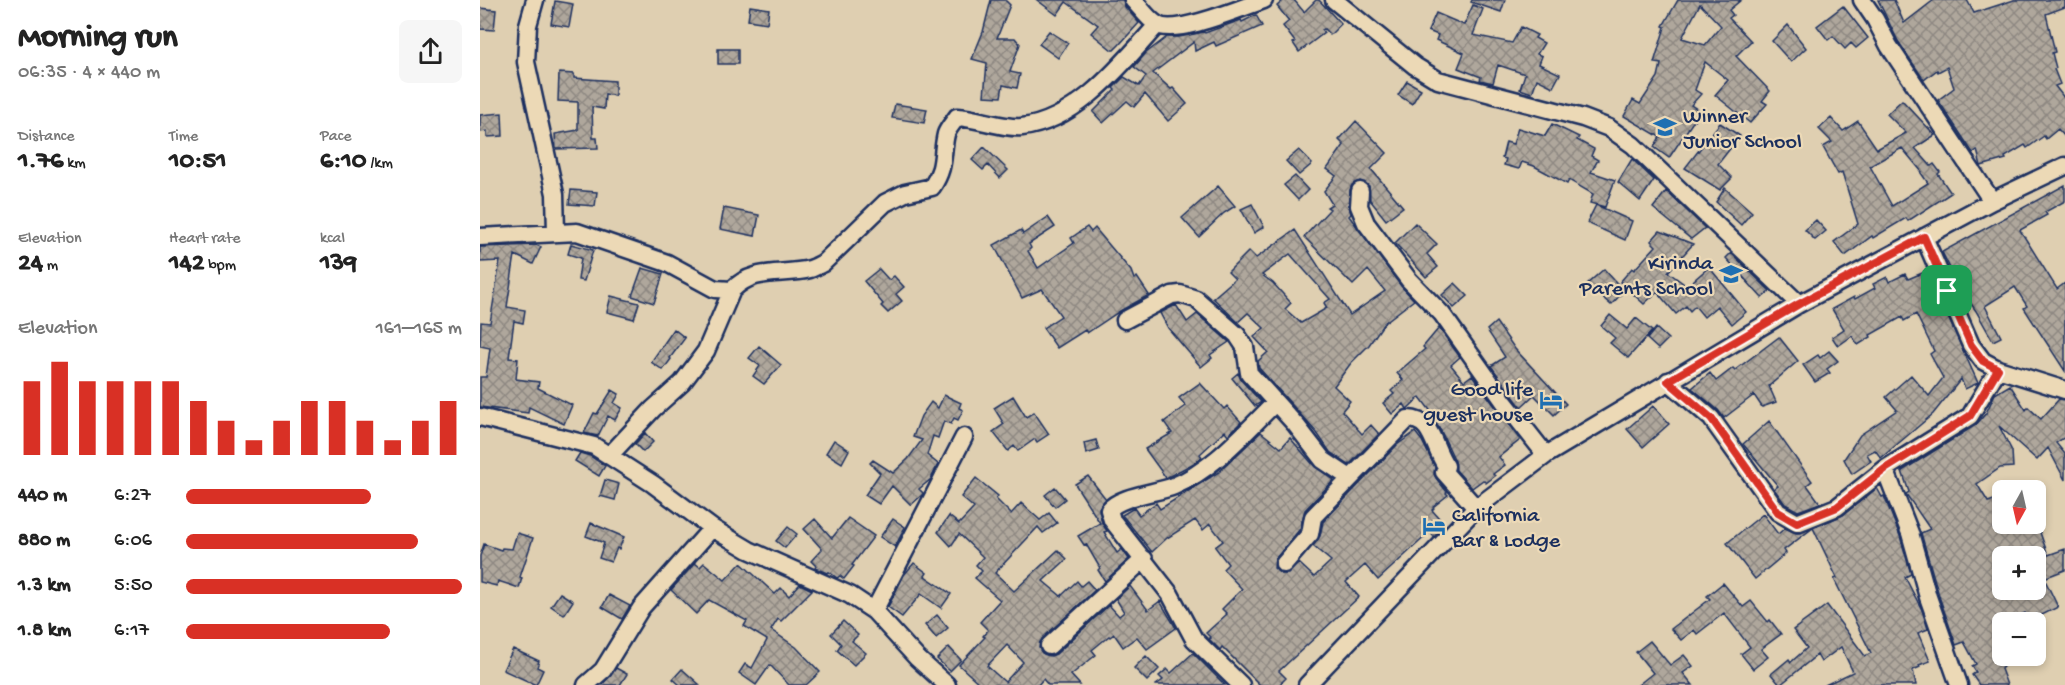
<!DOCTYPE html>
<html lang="en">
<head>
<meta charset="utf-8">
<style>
  body { margin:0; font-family:"Gochi Hand",sans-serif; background:#f6f6f6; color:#222; height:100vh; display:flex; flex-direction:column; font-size:22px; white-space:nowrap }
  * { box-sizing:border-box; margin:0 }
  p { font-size:20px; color:#767676 }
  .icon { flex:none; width:33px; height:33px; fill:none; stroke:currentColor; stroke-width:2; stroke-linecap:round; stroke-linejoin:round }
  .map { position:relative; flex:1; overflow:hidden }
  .sheet { display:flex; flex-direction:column; background:#fff; width:480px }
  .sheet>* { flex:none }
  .needle { width:39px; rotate:188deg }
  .tools { position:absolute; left:1512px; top:480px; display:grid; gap:12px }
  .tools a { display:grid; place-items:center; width:54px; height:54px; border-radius:9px; background:#fff; box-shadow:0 3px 9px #0003; font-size:30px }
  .pin { position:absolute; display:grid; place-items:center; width:51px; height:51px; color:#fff; margin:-26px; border-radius:12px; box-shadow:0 3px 9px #0006 }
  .round { display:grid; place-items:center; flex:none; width:63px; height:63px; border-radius:9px; background:#f6f6f6 }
  .headline { display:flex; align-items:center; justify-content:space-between; height:102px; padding:0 18px }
  h1 { font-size:33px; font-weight:700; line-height:45px }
  .metrics { display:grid; grid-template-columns:repeat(3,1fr); gap:9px; height:102px; padding:6px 18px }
  .metrics div { display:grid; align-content:center }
  .metrics b { font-size:26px; font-weight:700 }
  .metrics small { font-size:16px; font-weight:400 }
  .metrics p { font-size:16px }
  .chart { height:168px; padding:12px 18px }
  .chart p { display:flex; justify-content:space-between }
  .chart svg { width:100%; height:108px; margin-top:6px; stroke:#d93025; stroke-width:6 }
  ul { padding:0 18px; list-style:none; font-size:20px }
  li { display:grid; grid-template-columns:96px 72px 1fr; align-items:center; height:45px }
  li i { height:15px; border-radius:8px; background:#d93025 }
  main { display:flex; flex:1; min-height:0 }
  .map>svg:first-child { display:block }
  .building { fill:url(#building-cross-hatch); stroke:#1b2f5e; stroke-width:1.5; fill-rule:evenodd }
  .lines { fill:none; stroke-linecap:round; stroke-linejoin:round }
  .minor-casing { stroke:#1b2f5e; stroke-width:21 }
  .minor { stroke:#ecd9b6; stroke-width:16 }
  .route-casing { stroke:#fff; stroke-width:12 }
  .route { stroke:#d93025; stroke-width:8 }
  .labels { text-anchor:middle; stroke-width:4.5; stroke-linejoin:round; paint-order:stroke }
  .poi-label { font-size:22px; fill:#1b2f5e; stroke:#ecd9b6; text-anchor:start }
</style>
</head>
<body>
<main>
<section class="sheet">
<div class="headline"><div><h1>Morning run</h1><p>06:35 · 4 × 440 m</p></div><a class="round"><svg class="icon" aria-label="share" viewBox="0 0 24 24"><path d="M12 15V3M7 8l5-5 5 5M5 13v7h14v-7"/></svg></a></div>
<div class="metrics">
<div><p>Distance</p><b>1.76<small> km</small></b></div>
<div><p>Time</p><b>10:51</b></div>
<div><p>Pace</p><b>6:10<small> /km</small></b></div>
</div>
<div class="metrics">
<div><p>Elevation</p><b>24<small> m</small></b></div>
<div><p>Heart rate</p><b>142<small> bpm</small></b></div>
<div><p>kcal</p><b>139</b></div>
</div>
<div class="chart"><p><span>Elevation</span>161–165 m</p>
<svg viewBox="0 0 160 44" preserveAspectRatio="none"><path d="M5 44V14M15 44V6M25 44V14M35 44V14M45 44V14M55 44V14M65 44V22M75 44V30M85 44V38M95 44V30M105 44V22M115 44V22M125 44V30M135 44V38M145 44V30M155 44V22"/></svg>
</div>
<ul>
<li><b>440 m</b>6:27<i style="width:67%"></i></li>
<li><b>880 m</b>6:06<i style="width:84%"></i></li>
<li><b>1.3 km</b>5:50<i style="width:100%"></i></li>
<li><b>1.8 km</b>6:17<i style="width:74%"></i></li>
</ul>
</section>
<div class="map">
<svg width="1585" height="685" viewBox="0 0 1585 685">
  <defs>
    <pattern id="building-cross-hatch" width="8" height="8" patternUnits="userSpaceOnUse" patternTransform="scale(1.5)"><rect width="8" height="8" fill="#afa79c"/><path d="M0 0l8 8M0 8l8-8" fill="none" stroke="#8e8882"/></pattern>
  </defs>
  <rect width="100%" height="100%" fill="#dfcfb1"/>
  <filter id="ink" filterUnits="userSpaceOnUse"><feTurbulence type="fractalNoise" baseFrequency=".0167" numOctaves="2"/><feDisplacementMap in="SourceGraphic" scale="12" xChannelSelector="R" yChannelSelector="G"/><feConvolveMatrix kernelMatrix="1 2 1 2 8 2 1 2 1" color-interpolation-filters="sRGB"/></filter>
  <g filter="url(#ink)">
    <!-- building -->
    <path class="building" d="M511,0H525L530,5L517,38H535L540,44L530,72L540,74L537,88L523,85L521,97L504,96L507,63L492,59L503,32Z
      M557,0H643L645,7L659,23L639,45L634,50H632L611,33L618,25L586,2L577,15Z
      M804,0H814L824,12L836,0H839L861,24L850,35L844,29L842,30L844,33L819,52L813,43L815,42L803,26L809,21L797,6Z
      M992,0H1025L1021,12L991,2Z
      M1198,0H1261L1249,10L1253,15L1249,18L1271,41L1256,56L1290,91L1282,101L1287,104L1270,123L1235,95L1248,80L1225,62L1215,90L1221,94L1211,105L1220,111L1189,158L1174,147L1180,137L1144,116L1153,100L1160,104L1178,77L1181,64L1174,63L1185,27L1183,26ZM1220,4L1241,26L1225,45L1202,38Z
      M1398,0H1414L1424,23L1454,0H1487L1494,13L1534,0H1585V7L1566,14L1575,52L1572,53L1576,68L1574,69L1580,84L1575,86L1585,99V137L1578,129L1566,139L1564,136L1547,148L1545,145L1525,157L1526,159L1501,166L1497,150L1493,153L1458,100L1474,88L1467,67L1458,72L1457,70L1444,80L1418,41Z
      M75,1L93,4L89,27L71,24Z
      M993,5L1003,9L993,35L1032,43L1041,27L1057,35L1055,38L1064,43L1057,54L1062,56L1059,64L1080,74L1073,87L1057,79L1052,93L1040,89L1045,74L1018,65L1013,83L1000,80L1001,77L978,68L984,53L956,40L958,35L948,31L956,13L984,25Z
      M270,6L289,9L287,23L268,20Z
      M1363,6L1388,38L1376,48L1371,43L1365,49L1353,36L1348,40L1337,26Z
      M0,8L16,10L14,30L0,29Z
      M776,15L782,26L736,46L734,42L715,51L714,42L673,73L691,89L693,88L707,104L688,121L665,94L654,107L647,101L623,123L613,112L635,90L633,88L644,77L659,86L666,76L654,67L666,53L687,37H699L724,32L725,33L761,20L762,22Z
      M1308,25L1326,48L1311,62L1292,41Z
      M569,31L588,43L578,58L559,44Z
      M238,49H258V64H238Z
      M79,73L94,74V78L135,81V96L125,94L124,109L112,107L113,138H117L118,148L76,149L75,134L98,130V102L78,101Z
      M927,81L941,89L932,104L918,95Z
      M1422,100L1455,135L1435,148L1451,166L1454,164L1460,172L1458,174L1471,193L1428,221L1426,218L1393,238L1392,236L1365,256L1354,242L1378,224L1362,172L1358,174L1343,147L1352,142L1339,129L1351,118L1363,131L1378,121L1397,149L1426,133L1407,114ZM1422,148L1442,172L1441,173L1448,183L1412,206L1390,166Z
      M415,104L447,109L444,123L412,118Z
      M22,113L23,136L7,137V131L0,132V115Z
      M876,121L907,153L891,169L923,207L906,220L890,200L889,186L880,181L872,185L870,190L869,206L871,214L869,216L921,286L934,300L904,323L889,345L871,363L854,386L870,401L862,411L882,434L891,425L899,434L869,465L850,452L837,433L779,368L778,361L788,352L774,337L784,328L768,313L758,322L733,298L755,279L748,272L769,251L776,258L815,230L870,315L905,291L888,270L873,285L824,237L850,209L847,207L852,204L844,191L856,176L847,169L864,145L859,140ZM810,254L850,299L844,303L847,308L821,323L805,309L811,303L793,283L782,275Z
      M1240,123L1260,136L1238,164L1252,178L1240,190L1205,168Z
      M1072,124L1099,137L1097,140L1114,149L1111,156L1118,160L1111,172L1135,180L1125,207L1110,203L1113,194L1089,180L1087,184L1054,166L1042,162L1039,169L1024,165L1026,159L1022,158L1026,142L1033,144L1038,128L1065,136Z
      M504,147L528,170L520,178L508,165L503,170L492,160Z
      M819,150L832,164L819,175L806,161Z
      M1152,159L1174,180L1160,201L1138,182Z
      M815,176L828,190L818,200L804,185Z
      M1585,185V201L1565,212L1567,215L1540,230L1577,289L1585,283V371L1544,308L1547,306L1535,287L1505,306L1521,337L1513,341L1496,311L1480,288L1462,252Z
      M738,186L755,206L744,213L719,237L702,218Z
      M1245,188L1272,212L1261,225L1236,202Z
      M91,190L117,192L115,206L89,204Z
      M1186,191L1225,228L1211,239L1173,208Z
      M772,204L784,227L774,233L761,209Z
      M1116,205L1152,221L1145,240L1107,223Z
      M244,208L279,215L275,236L240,229Z
      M568,217L575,227L549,244L551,248L548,251L558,268L594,243L591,238L607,227L611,232L615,228L651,271L654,279L657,277L669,295L640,311L607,333L605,330L577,348L563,328L581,316L562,289L542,298L514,245L541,230L543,234Z
      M1336,220L1346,231L1335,240L1325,230Z
      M935,223L957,244L947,254L958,267L946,277L915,243Z
      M1180,231L1213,244L1188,272L1207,286L1229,267L1266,312L1252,324L1237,306L1224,317L1215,306L1210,311L1206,306L1196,314L1177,292L1164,304L1140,282L1152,268L1154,270L1176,246L1171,241Z
      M91,244L113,250L104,281L98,280L101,258L88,254Z
      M56,245L61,247L53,264L35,255L27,307L45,310L43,323L34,321L29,358L38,359L36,379L59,382L58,388L92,405L84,424L49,407L48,413L0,407V377H6L10,348L0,346L1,322L10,323L20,261L0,262V247Z
      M1251,253L1290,291L1282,298L1246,258Z
      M162,268L183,274L174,303L152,296Z
      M399,269L409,280L414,276L424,287L416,294L422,301L408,313L401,306L403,304L384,281Z
      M1124,269L1144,291L1131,305L1107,284Z
      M1447,271L1498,383L1485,389L1481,379L1453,414L1401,458L1395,450L1387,454L1391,461L1372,474L1364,459L1380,435L1417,410L1406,397L1431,375L1449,396L1463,378L1450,354L1454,351L1436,314L1424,321L1422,317L1390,335L1391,337L1378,345L1372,336L1358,346L1352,337L1364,329L1352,309L1374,297L1375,299L1395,288L1393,284L1407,277L1409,282L1425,274L1428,279Z
      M975,283L988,296L974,308L962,295Z
      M131,296L159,303L154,319L127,312Z
      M696,305L707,322L717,314L749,342L730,355L732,358L721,367L688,328L680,313Z
      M1130,315L1147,329L1156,318L1172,331L1148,358L1130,343L1135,338L1121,326Z
      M1016,322L1035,349L1086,404L1074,415L1054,395L1041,407L1011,366L1025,357L1007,330Z
      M959,328L980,357L971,365L984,381L992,375L1040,440L1019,457L1025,465L1013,474L1015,476L1006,483L1003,480L992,488L976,470L975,461L961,431L953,419L955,417L940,397L927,409L924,404L912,414L903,403L914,394L911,391L923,380L917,373L945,349L943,347Z
      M1176,328L1188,339L1178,349L1167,339Z
      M194,329L205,338L190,358L191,359L183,370L171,362Z
      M1299,337L1318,361L1289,386L1296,402L1282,407L1274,395L1244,418L1238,410L1212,388L1230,373L1236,381L1253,368L1255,370Z
      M279,346L301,365L284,384L273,376L280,366L269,358Z
      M1349,351L1358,361L1347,369L1350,373L1335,382L1323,365L1338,355L1340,358Z
      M758,373L761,380L781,402L775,406L752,378Z
      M720,383L744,409L747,406L761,422L748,435L745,431L720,454L722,457L716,462L686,478L665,449L692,433L684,422L706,406L699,398Z
      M1530,385L1546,410L1548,407L1561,419L1579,399L1585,400V437L1576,443L1585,454V480L1568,448L1557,460L1519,426L1532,451L1533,467L1520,468L1497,484L1508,502L1522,497V524H1557L1568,555L1585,549V570L1564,578L1578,607L1556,618V614L1548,619L1545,613L1526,622H1522V643L1513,650L1523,667L1521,669L1527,685H1499L1492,675L1496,672L1492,666L1496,664L1484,642L1476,645L1460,599L1441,533L1450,529L1426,494L1429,492L1422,471L1496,425L1506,413L1515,394ZM1556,548V590H1522V556H1532Z
      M132,390L139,394L134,403L142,408L135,420L128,416L118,436L104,433L114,413L117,414Z
      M464,395L481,403L479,408L483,410L478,420L474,418L471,424L464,421L458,438L453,436L447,455L458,464L451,479L439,489L443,493L442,495L431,505L412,486L399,504L385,495L400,473L390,463L393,460L413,473L428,459L442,440L433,437L441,416L451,402L458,408Z
      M533,396L546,417L554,412L569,434L557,442L555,439L538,451L534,446L528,451L513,432L524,424L514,408Z
      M1173,406L1189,424L1163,447L1147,429Z
      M1289,421L1332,481L1327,485L1340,503L1318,511L1305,504L1294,489L1298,486L1263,444Z
      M781,432L801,448L810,438L835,467L854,480L825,510L820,529L796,558L794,568L801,574H808L819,563L834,577L851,561L833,546L840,536L843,522L917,445L935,432L942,441L955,467L954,474L956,478L967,492L966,493L968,495L953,507L954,508L952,510L965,525L954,537L950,532L898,580L885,565L866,582L879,597L799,671L806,678L799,685H780L742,647L740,650L729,639L731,638L726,633L747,614L742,609L762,589L743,569L748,564L735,547L743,541L730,524L723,530L715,520L687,538L672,552L642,515L654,508L659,515L676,503L680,509L739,472Z
      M165,433L173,442L163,452L155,444Z
      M354,440L369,450L362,463L346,453Z
      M616,440L619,450L606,454L604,443Z
      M100,453L110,456L125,466L119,476L95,461Z
      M608,476L626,499L619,508L622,523L627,531L624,532L637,553L642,549L649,559L625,581L618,570L620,568L606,544L604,545L598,536L620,523L595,484Z
      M496,478L518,496L516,499L531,514L541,503L560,520L569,513L577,523L563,533L558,527L515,573L534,591L578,550L587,559L563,581L581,596L597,581L601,586L607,581L615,590L562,639L559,648L562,653L571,656L576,654L629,605L639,616L644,612L636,599L650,586L668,610L680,601L696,628L667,649L657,637L643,647L634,634L630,637L629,636L612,650L616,655L591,675L600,685H568L563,679L558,685H501L479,665L505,637L503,636L508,630L500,622L520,600L495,578L502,571L496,565L503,557L479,534L471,546L458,532L469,516L479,524L494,508L481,497ZM527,645L543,662L525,682L507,666Z
      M125,480L139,484L135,500L120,496Z
      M575,487L585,499L575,507L565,495Z
      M1397,488L1402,497L1404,496L1420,536L1431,574L1425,577L1442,610L1448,629L1438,633L1450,661L1439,665L1440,667L1433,670L1436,685H1345L1373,672L1361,647L1341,662L1337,655L1300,685L1291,674L1309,659L1311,662L1327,648L1313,630L1347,605L1385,656L1391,653L1354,579L1357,578L1333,528L1304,550L1306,553L1275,579L1247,543L1283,514L1298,534L1305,528L1316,533H1321L1363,515Z
      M368,518L394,536L372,565L374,566L364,579L360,576L357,578L349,572L347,573L335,568L336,566L331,561L342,549L324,529L335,519L352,538Z
      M413,519L425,527L415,547L400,537Z
      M111,523L144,537L139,549L137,548L131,562L119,558L124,543L106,536Z
      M308,527L317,534L305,548L296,541Z
      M37,533L53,538L40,577L42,578L39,588L18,581L17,586L0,582V556L4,544L21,550L22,548L32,549Z
      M215,563L220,567L224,563L245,580L261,563L295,594L301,588L309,596L320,584L332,590L301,621L298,619L291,630L316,647L340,672L326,685H309L290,665L276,685L259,673L265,664L272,668L287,640L264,626L267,621L229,600L216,614L191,590Z
      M434,563L447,573L445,576L471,594L461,608L441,594L422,617L408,607L424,575Z
      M1243,583L1263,607L1271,601L1288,622L1290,620L1301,634L1281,649L1288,657L1273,669L1261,654L1270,647L1244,613L1217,634L1214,630L1201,640L1191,629L1230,599L1227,596Z
      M80,593L93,601L84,615L71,606Z
      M129,595L150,606L142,619L122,607Z
      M457,615L468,628L456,638L445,625Z
      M363,621L378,635L372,641L386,653L374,665L357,650L361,644L351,634Z
      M1170,641L1190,665L1204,655L1213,666L1203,673L1213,685H1158L1173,673L1156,652Z
      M469,647L481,660L470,671L457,659Z
      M33,649L59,661L57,667L63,670L56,685L23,670Z
      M713,653L745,685H676L683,680L679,676L687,669L691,673Z
      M666,656L679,669L667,681L654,668Z
      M136,668L147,674L140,685H122Z
      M202,669L220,685H200L193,679Z"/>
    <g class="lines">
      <!-- minor casing -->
      <g class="minor-casing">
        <path id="minor" d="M55,0L48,25L46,62L75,194L76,232
          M653,0C660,7 667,18 676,24C694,37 763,7 784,0
          M854,0L935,66L958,80L1103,118L1129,128L1153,145L1319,304
          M1382,0L1395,19L1409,46L1512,201
          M880,191L879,206L886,223L929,280L962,314L1025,403L1066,455
          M0,237L97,232L187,263L235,289L252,290
          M1444,237L1491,345L1503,361L1518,369L1585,390
          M645,320L692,295L700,294L716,299L757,335L765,347L769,373L816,425L843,460L870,478
          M1188,381L1231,418L1298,512L1317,523L1357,507L1405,469L1490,416L1518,369
          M0,417L114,446L173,484L232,528L269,550L370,595L394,611L437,658L467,685
          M130,455L173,409L202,383L226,351L252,290C274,267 302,276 330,269C334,268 339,265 343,263L405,203L425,193L452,187C466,166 461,155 466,134C468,128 474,122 477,117C498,118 524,129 542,127C597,121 642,64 677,25
          M1405,469L1430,533L1448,597L1479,685
          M804,564L830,534L833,517L928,419C953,419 953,448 966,466L964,472L996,508
          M394,611L484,437
          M569,646L664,559
          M106,685L123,670L161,608L232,528
          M761,685L714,639L690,594L632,520L629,510C639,496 677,493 694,486C733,470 765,432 795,403
          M827,685L996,508L1066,455L1319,304L1512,201L1585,166"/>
      </g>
      <!-- minor -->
      <use href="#minor" class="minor"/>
    </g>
  </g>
  <g class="lines" filter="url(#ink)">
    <!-- route casing -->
    <g class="route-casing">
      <path id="route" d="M1444,237L1491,345L1503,361L1518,369L1490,416L1405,469L1357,507L1317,523L1298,512L1231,418L1188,381L1319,304Z"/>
    </g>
    <!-- route -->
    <use href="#route" class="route"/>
  </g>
  <!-- icons -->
  <defs>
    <g id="school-bare" transform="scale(1.8)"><path d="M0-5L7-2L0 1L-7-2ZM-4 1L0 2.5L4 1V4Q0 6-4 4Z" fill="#1f6fb2" stroke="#ecd9b6" stroke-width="2.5" paint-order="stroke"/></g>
    <g id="hotel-bare" transform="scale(1.8)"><path d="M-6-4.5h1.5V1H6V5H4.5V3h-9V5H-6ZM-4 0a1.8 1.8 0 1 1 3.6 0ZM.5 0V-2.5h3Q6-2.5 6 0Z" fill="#1f6fb2" stroke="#ecd9b6" stroke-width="2.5" paint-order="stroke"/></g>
  </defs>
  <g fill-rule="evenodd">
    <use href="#school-bare" x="1185" y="127"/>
    <use href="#school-bare" x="1251" y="274"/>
    <use href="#hotel-bare" x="1071" y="400"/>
    <use href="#hotel-bare" x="954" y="526"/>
  </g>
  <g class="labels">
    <!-- poi labels -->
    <g class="poi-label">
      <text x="1203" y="122">Winner<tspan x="1203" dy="25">Junior School</tspan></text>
      <text x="1233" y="269" text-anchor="end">Kirinda<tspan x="1233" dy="25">Parents School</tspan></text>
      <text x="1053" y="395" text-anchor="end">Good life<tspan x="1053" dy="25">guest house</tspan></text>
      <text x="972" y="521">California<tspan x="972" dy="25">Bar &amp; Lodge</tspan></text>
    </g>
  </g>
</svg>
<div class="tools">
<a><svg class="needle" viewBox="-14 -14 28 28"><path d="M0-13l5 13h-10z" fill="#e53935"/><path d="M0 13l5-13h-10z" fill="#767676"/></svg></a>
<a>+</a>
<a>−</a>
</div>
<div class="pin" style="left:1467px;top:291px;background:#1e9e55"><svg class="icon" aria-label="arrive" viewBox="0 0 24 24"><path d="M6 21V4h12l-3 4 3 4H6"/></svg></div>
</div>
</main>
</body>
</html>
